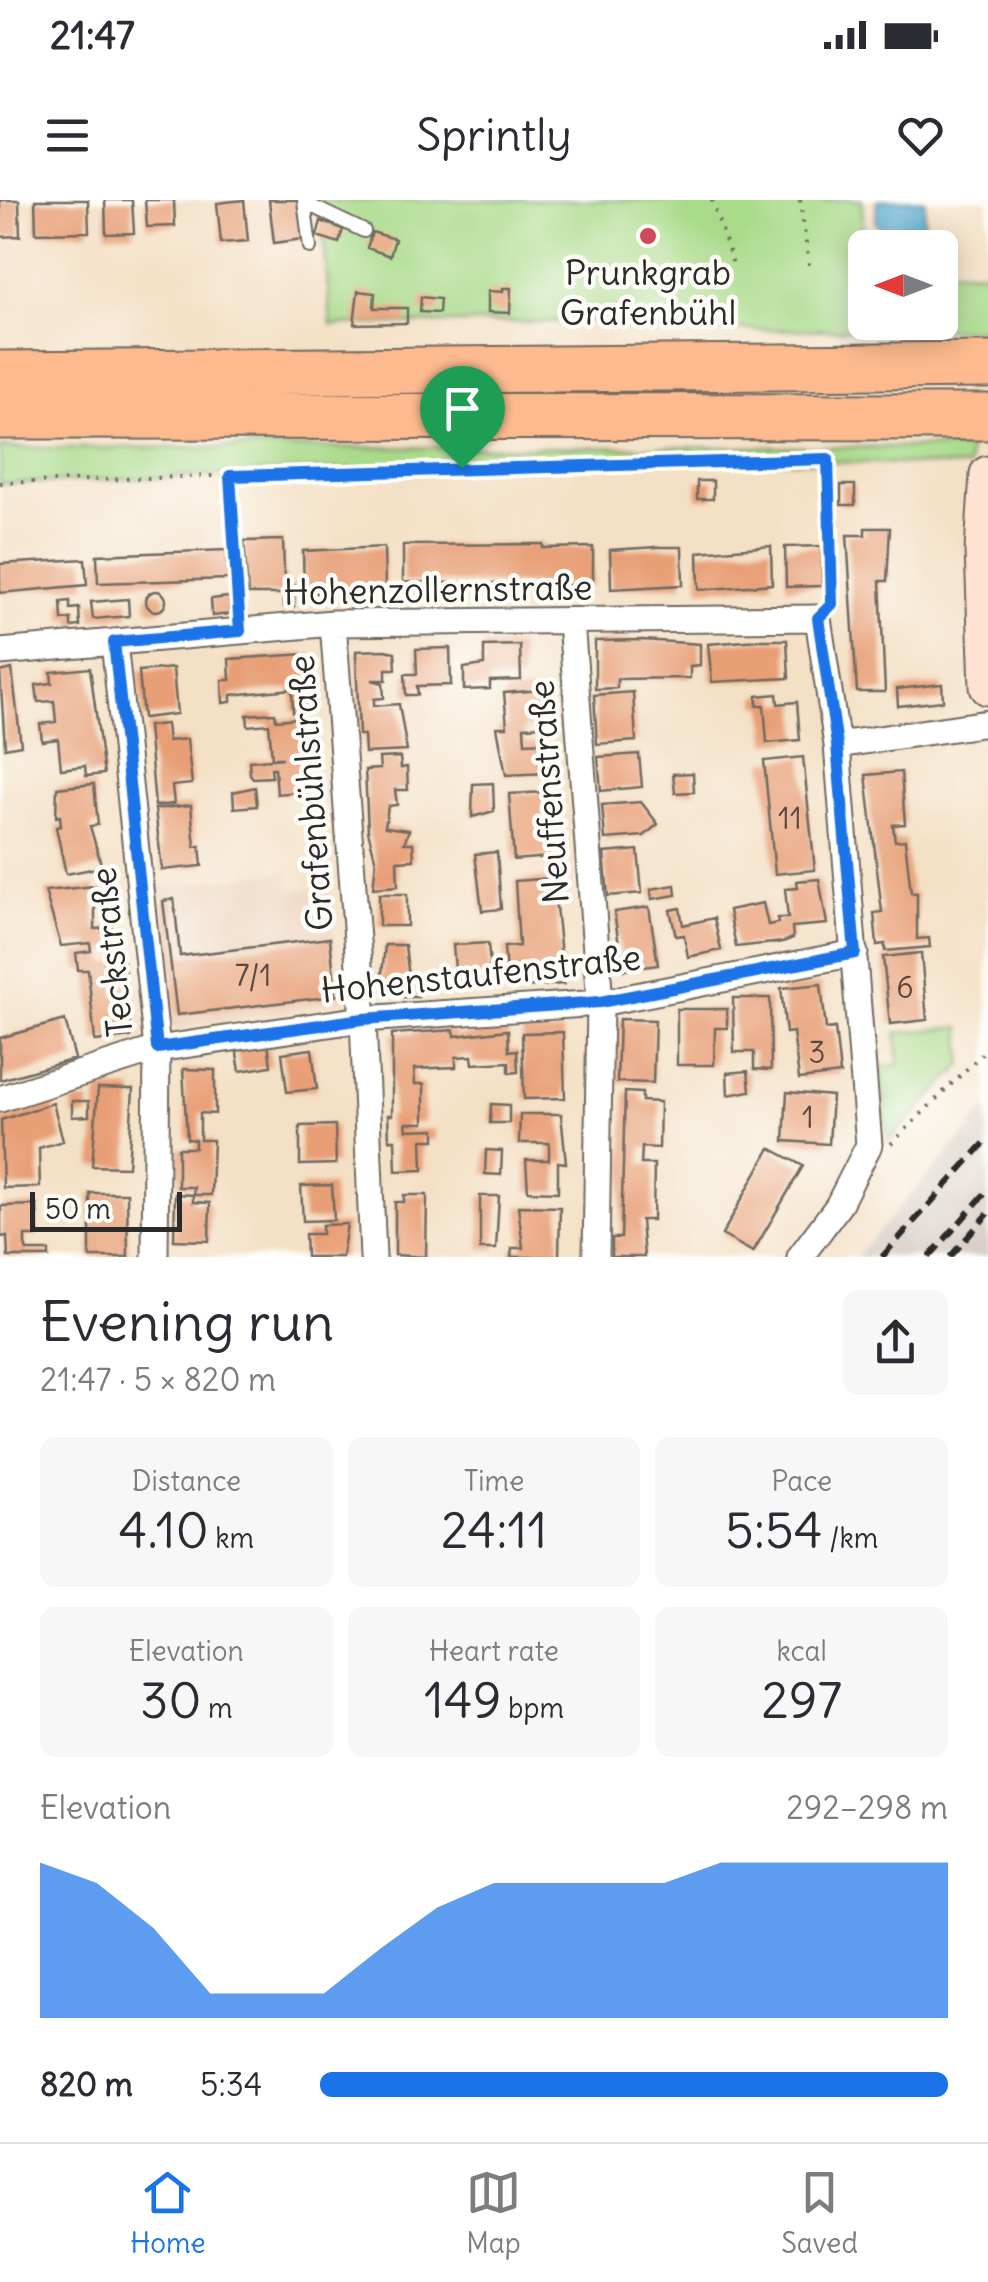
<!DOCTYPE html>
<html lang="en">
<head>
<meta charset="utf-8">
<style>
  body { margin:0; font-family:Delius,sans-serif; background:#f7f7f7; color:#2b2b33; height:100vh; display:flex; flex-direction:column; font-size:38px; white-space:nowrap }
  * { box-sizing:border-box; margin:0 }
  p { font-size:32px; color:#7c7c81 }
  .icon { flex:none; width:55px; height:55px; fill:none; stroke:currentColor; stroke-width:2; stroke-linecap:round; stroke-linejoin:round }
  .map { position:relative; height:1057px; overflow:hidden }
  .side { display:flex; flex-direction:column; background:#fff; flex:1 }
  .side>* { flex:none }
  .needle { width:65px; rotate:270deg }
  .buttons { position:absolute; left:848px; top:30px; display:grid; gap:20px }
  .buttons a { display:grid; place-items:center; width:110px; height:110px; border-radius:15px; background:#fff; box-shadow:0 5px 25px #0003; font-size:50px }
  .scale { position:absolute; left:30px; bottom:25px; width:152px; box-sizing:border-box; padding-left:10px; border:5px solid #2b2b2b; border-top:0; font-size:28px; line-height:35px; white-space:nowrap; color:#2b2b2b; -webkit-text-stroke:8px #fdfcf7; paint-order:stroke }
  .pin { position:absolute; display:grid; place-items:center; width:85px; height:85px; color:#fff; margin:-102px -42px; border-radius:50% 50% 50% 0; rotate:-45deg; box-shadow:0 0 10px #0007 }
  .pin .icon { rotate:45deg }
  .round { display:grid; place-items:center; flex:none; width:105px; height:105px; border-radius:15px; background:#f7f7f7 }
  .head { display:flex; align-items:center; justify-content:space-between; height:170px; padding:0 40px }
  h1 { font-size:55px; font-weight:600; line-height:75px }
  .stats { display:grid; grid-template-columns:repeat(3,1fr); gap:15px; height:170px; padding:10px 40px }
  .stats div { display:grid; align-content:center; border-radius:15px; background:#f7f7f7; text-align:center }
  .stats b { font-size:50px; font-weight:600 }
  .stats small { font-size:28px; font-weight:400 }
  .stats p { font-size:28px }
  .chart { height:280px; padding:20px 40px }
  .chart p { display:flex; justify-content:space-between }
  .chart svg { width:100%; height:180px; margin-top:10px; fill:#1a73e8; opacity:.7 }
  ul { padding:0 40px; list-style:none; font-size:32px }
  li { display:grid; grid-template-columns:160px 120px 1fr; align-items:center; height:75px }
  li i { height:25px; border-radius:12px; background:#1a73e8 }
  .status { display:flex; justify-content:space-between; align-items:center; height:70px; padding:0 50px; background:#fff; direction:ltr }
  .status svg { height:28px; fill:currentColor }
  header { display:flex; justify-content:space-between; align-items:center; height:130px; padding:0 40px; background:#fff; font-size:45px; font-weight:600 }
  .tab-bar { display:flex; justify-content:space-around; align-items:center; height:140px; border-top:2px solid #e1e1e2; background:#fff; font-size:28px; color:#7c7c81 }
  .tab-bar a { display:grid; justify-items:center; gap:5px }
  .tab-bar .selected { color:#1a73e8 }
  .map>svg:first-child { display:block }
  .built { fill:#edd2ba }
  .industrial { fill:#cec1ba }
  .green { fill:#a8da89; stroke:#6a825a; stroke-width:2.5 }
  .water { fill:#56aad2; stroke:#406a7e; stroke-width:2.5 }
  .building { fill:#e89f76 }
  .lines { fill:none; stroke-linecap:round; stroke-linejoin:round }
  .service-casing { stroke:#716a61; stroke-width:16 }
  .minor-casing { stroke:#716a61; stroke-width:29 }
  .secondary-casing { stroke:#716a61; stroke-width:39 }
  .motorway-casing { stroke:#716a61; stroke-width:49 }
  .path { stroke:#716a61; stroke-width:4; stroke-dasharray:2.5 8; stroke-linecap:butt }
  .service { stroke:#fff; stroke-width:12 }
  .minor { stroke:#fff; stroke-width:25 }
  .secondary { stroke:#fee3d2; stroke-width:35 }
  .motorway { stroke:#fcba8e; stroke-width:45 }
  .rail { stroke:#2b2b2b; stroke-width:6; stroke-dasharray:15 8; stroke-linecap:butt }
  .route-casing { stroke:#fff; stroke-width:20 }
  .route { stroke:#1a73e8; stroke-width:12 }
  .poi-dot { fill:#d1495b; stroke:#fdfcf7; stroke-width:4 }
  .labels { text-anchor:middle; stroke-width:9; stroke-linejoin:round; paint-order:stroke }
  .number-label { font-size:30px; fill:#5a483e }
  .poi-label { font-size:35px; fill:#2b2b2b; stroke:#fdfcf7 }
  .street-label { font-size:35px; fill:#2b2b2b; stroke:#fdfcf7 }
</style>
</head>
<body>
<div class="status"><b>21:47</b><svg viewBox="0 0 49 12"><path d="M0 12V9h3v3zM5 12V6h3v6zM10 12V3h3v9zM15 12V0h3v12zM26 1h20v11H26zM47 4h2v5h-2z"/></svg></div>
<header><svg class="icon" aria-label="menu" viewBox="0 0 24 24"><path d="M4 6h16M4 12h16M4 18h16"/></svg>Sprintly<svg class="icon" aria-label="heart" viewBox="0 0 24 24"><path d="M12 20l-8-8c-3-5 5-10 8-4 3-6 11-1 8 4z"/></svg></header>
<div class="map">
<svg width="988" height="1057" viewBox="0 0 988 1057">
  <rect width="100%" height="100%" fill="#fdfcf7"/>
  <filter id="ink" filterUnits="userSpaceOnUse"><feTurbulence type="fractalNoise" baseFrequency=".01" numOctaves="2"/><feDisplacementMap in="SourceGraphic" scale="20" xChannelSelector="R" yChannelSelector="G"/><feConvolveMatrix kernelMatrix="1 2 1 2 8 2 1 2 1" color-interpolation-filters="sRGB"/></filter>
  <filter id="wash" filterUnits="userSpaceOnUse"><feTurbulence type="fractalNoise" baseFrequency=".0048" numOctaves="4" result="noise"/><feDisplacementMap in="SourceGraphic" scale="40" xChannelSelector="R" yChannelSelector="G"/><feGaussianBlur stdDeviation="2.25" result="paint"/><feColorMatrix in="noise" values="0 0 0 0 0 0 0 0 0 0 0 0 0 0 0 0 0 1.4 0 .05"/><feComposite in="paint" operator="in"/></filter>
  <g filter="url(#wash)">
    <rect width="100%" height="100%" fill="#f4e0c5"/>
    <!-- built -->
    <path class="built" d="M287,671L290,691L329,686L338,774H349L348,799L177,829L169,826L152,688Z"/>
    <!-- industrial -->
    <path class="industrial" d="M988,907V1057H856L970,929Z"/>
    <!-- green -->
    <path class="green" d="M321,0H862L865,122H940V70L988,72V129L659,130L589,121L331,125Z
      M0,247L26,248L969,247L968,267C646,249 322,272 0,284Z
      M961,827L963,864L888,941L881,867L899,865L896,833Z"/>
    <!-- water -->
    <path class="water" d="M877,0H925L924,27L910,38L886,35L876,22Z"/>
    <g id="blocks">
      <!-- building -->
      <path class="building" d="M0,0H19L20,36L0,37Z
        M35,0H88L89,32L36,33Z
        M105,0H132L134,33L106,34Z
        M145,0H174L175,26L147,27Z
        M244,0L248,41L221,43L217,3Z
        M269,0H298L303,39L274,43Z
        M321,21L343,29L339,43L317,36Z
        M372,32L395,39L390,56L367,48Z
        M503,88H511L510,113L488,112V91L503,92Z
        M358,91L375,93L374,108H407V123L354,124Z
        M421,97L440,99L439,113L420,112Z
        M697,281H713V299H697Z
        M841,285H855V305H841Z
        M865,328H890L887,381H880L885,492H857L847,335H865Z
        M283,340L284,371L288,385H294V407H284L283,394H248L244,341Z
        M543,344V348L593,347V385L403,382V345Z
        M771,346L772,384L699,390L698,352Z
        M822,346V386L786,387L785,347Z
        M384,347L385,387L304,394L303,351Z
        M657,347H682L683,385L611,389L610,350Z
        M226,350L228,379L98,383L97,355Z
        M85,359L87,385L0,393V364Z
        M146 401a10 10 0 1 1 20 0a10 10 0 1 1-20 0Z
        M229,397L230,414L212,416L211,399Z
        M128,399L129,416L93,419L91,402Z
        M70,401V409L79,408L80,426L71,427V419L62,420L61,402Z
        M643,440L700,444V465L690,466V478L617,479V488L595,489V441Z
        M758,440H787L789,478L712,482L708,444Z
        M520,445L521,480L490,481V489L464,490V468L484,465V446Z
        M450,448L451,485L417,486L418,495H406L405,474H417L416,449Z
        M385,450L395,452L396,469H386V480H372L383,483L384,498L374,499V506L399,504L407,551L365,553L364,535H359L356,451Z
        M306,454L314,510L293,512L292,489L231,495V502L223,503L222,480H230L229,459Z
        M90,468L104,574L86,576L85,566L61,569L58,539L42,541L40,524L56,522L54,501L38,502L36,485L52,483L51,472Z
        M173,468L177,514L143,518L139,471Z
        M12,469L21,545L5,548L0,472Z
        M942,484L943,501L898,506L897,489Z
        M541,490L543,526L524,527L525,543L545,542L547,573L506,575L497,527H507L504,493Z
        M633,492L636,541L597,544L594,495Z
        M777,494L778,504L797,502L800,540L767,543L764,505L757,506V496Z
        M275,513L276,520L299,518L311,591L277,594L275,568H271L272,577L253,578L250,574L249,561L283,558H272L269,524L248,526L247,515Z
        M166,524L168,541L187,539L192,584L172,586L174,604L155,606L148,526Z
        M639,554L642,587L601,591L598,557Z
        M400,557L401,568L407,567L408,590H395L397,605L388,606L385,627L409,630L404,643H413L414,660L397,661L398,686L373,688L376,662L368,631L365,570L380,569L379,558Z
        M803,557L815,670L775,674L764,561Z
        M901,572L905,624L893,625L895,641L905,640L911,693H917V739L929,738L930,747L885,751V744L877,745L874,713L882,712L866,575Z
        M693,573L694,592L675,593L673,574Z
        M493,583L494,611L472,617L473,584Z
        M94,584L98,625L90,626L102,667L66,674L56,627L61,626L60,616L56,617L57,588Z
        M255,587L257,606L234,608L233,592Z
        M545,592L549,657L514,660L509,594Z
        M641,602L658,624L644,636L605,639L602,605Z
        M191,605L195,647L200,646L202,666L162,670L155,609Z
        M638,650L642,693L608,696L604,653Z
        M497,652L501,709L482,711L475,654Z
        M553,678L564,784L507,788L504,747L519,746L515,681Z
        M819,679L827,724L792,727L793,738L783,742L736,747L729,710L763,703L768,725L778,723L777,718H788L785,689L798,688L797,681Z
        M675,685L676,695L652,699L651,689Z
        M95,686V729L112,728L115,749L104,750L105,763L124,761L131,837L95,841L88,770H78L76,753L91,751L90,743L61,746L45,691Z
        M379,694H407V726H379Z
        M174,699L180,756L330,738L336,796L177,815L163,701Z
        M649,707L658,765L623,770L614,712Z
        M680,708L683,725L714,718L721,750L688,757L684,735L676,736L670,710Z
        M488,743L491,779L456,782L453,745Z
        M385,745H405L409,778H418V797H402V784H381Z
        M921,753L927,820L890,824L883,757Z
        M821,784L826,829L835,828L840,874L799,879L793,832L786,833L781,788Z
        M733,798H770L771,870L754,869V852H734Z
        M677,809H727V828H715L714,865H677Z
        M619,819L655,820L653,883L617,882Z
        M65,820L75,859L0,880V838Z
        M454,830L455,836L508,830L509,851L517,850L518,872L509,873V862L473,864L472,856L456,857V867L414,869L415,884H424V923H406L407,930L435,929V940H422L423,970L396,971L395,940H389L388,915H392V834Z
        M563,832L565,898L524,899L522,833Z
        M268,842L271,866L240,871L236,847Z
        M312,849L317,889L287,892L282,853Z
        M183,869L215,870V914L200,913V940H213L211,995H193L194,987H178V948H195V940L187,939Z
        M748,871L750,891L728,895L727,873Z
        M98,888L133,889L128,967L92,966Z
        M625,892L642,893V901L660,902L659,948L642,947L641,964H654L653,1020H641L644,1057H612V1038H621Z
        M787,892L832,896L829,944L784,941Z
        M72,901H89V916L72,917Z
        M53,903L63,941L39,948L40,987L3,988L1,920Z
        M491,904L509,905V923H490Z
        M520,914H561L566,963L558,962V992L528,991L526,960H549V943H519Z
        M335,925L336,964L300,965V926Z
        M770,948L803,966L753,1052L722,1035Z
        M486,950L502,951L501,975L485,974Z
        M332,985L334,1020L303,1021L301,986Z
        M90,993H127L128,1057H90Z
        M175,994L193,995V1002L210,1003L209,1041L174,1040Z
        M404,995H427L426,1057L395,1055V1002H404Z
        M480,996H499L496,1049H480Z
        M37,1005L38,1036H25V1044L27,1051H49V1057H8L7,1036L1,1037V1006Z
        M518,1006L560,1007L559,1057H511L512,1048H523Z
        M347,1024L342,1057H306L305,1034H322V1025Z"/>
    </g>
  </g>
  <g filter="url(#ink)">
    <use href="#blocks" fill-opacity="0" stroke="#716a61" stroke-width="2.5"/>
    <g class="lines">
      <!-- service casing -->
      <g class="service-casing">
        <path id="service" d="M304,0L310,47
          M305,3L364,31
          M234,343L241,431"/>
      </g>
      <!-- minor casing -->
      <g class="minor-casing">
        <path id="minor" d="M571,421L600,803L596,1057
          M333,423L363,819L373,1057
          M114,442L157,849L155,1057
          M0,452L333,423L818,418L837,545L869,945L838,1006L800,1057
          M837,545L988,523
          M0,899L157,849L363,819L600,803L855,753"/>
      </g>
      <!-- secondary casing -->
      <g class="secondary-casing">
        <path id="secondary" d="M988,274L983,350L988,487"/>
      </g>
      <!-- motorway casing -->
      <g class="motorway-casing">
        <path id="motorway" d="M0,174L988,165
          M0,216L988,217"/>
      </g>
      <!-- path -->
      <path class="path" d="M712,0L734,67
        M800,0L810,72
        M230,278L234,328
        M0,283L688,260L828,259L831,399
        M891,944L988,848"/>
      <!-- service -->
      <use href="#service" class="service"/>
      <!-- minor -->
      <use href="#minor" class="minor"/>
      <!-- secondary -->
      <use href="#secondary" class="secondary"/>
      <!-- motorway -->
      <use href="#motorway" class="motorway"/>
      <!-- rail -->
      <path class="rail" d="M882,1057L988,939
        M929,1057L988,990
        M950,1057L988,1014"/>
    </g>
  </g>
  <g class="lines" filter="url(#ink)">
    <!-- route casing -->
    <g class="route-casing">
      <path id="route" d="M828,259L832,404L818,418L837,545L855,753L600,802L363,819L157,848L114,442L240,431L230,276Z"/>
    </g>
    <!-- route -->
    <use href="#route" class="route"/>
  </g>
  <!-- markers -->
  <circle class="poi-dot" cx="648" cy="36" r="10"/>
  <g class="labels">
    <!-- number labels -->
    <g class="number-label">
      <text x="790" y="629">11</text>
      <text x="253" y="786">7/1</text>
      <text x="905" y="798">6</text>
      <text x="817" y="863">3</text>
      <text x="808" y="928">1</text>
    </g>
    <!-- poi labels -->
    <g class="poi-label">
      <text x="648" y="85">Prunkgrab<tspan x="648" dy="40">Grafenbühl</tspan></text>
    </g>
    <!-- street labels -->
    <g class="street-label">
      <text transform="translate(438 390) rotate(-1)" y="12">Hohenzollernstraße</text>
      <text transform="translate(549 592) rotate(-94)" y="12">Neuffenstraße</text>
      <text transform="translate(311 593) rotate(-94)" y="12">Grafenbühlstraße</text>
      <text transform="translate(112 752) rotate(-96)" y="12">Teckstraße</text>
      <text transform="translate(481 774) rotate(-6)" y="12">Hohenstaufenstraße</text>
    </g>
  </g>
</svg>
<div class="buttons">
<a><svg class="needle" viewBox="-14 -14 28 28"><path d="M0-13l5 13h-10z" fill="#e53935"/><path d="M0 13l5-13h-10z" fill="#7c7c81"/></svg></a>
</div>
<div class="scale">50 m</div>
<div class="pin" style="left:462px;top:268px;background:#1e9e55"><svg class="icon" aria-label="arrive" viewBox="0 0 24 24"><path d="M6 21V4h12l-3 4 3 4H6"/></svg></div>
</div>
<section class="side">
<div class="head"><div><h1>Evening run</h1><p>21:47 · 5 × 820 m</p></div><a class="round"><svg class="icon" aria-label="share" viewBox="0 0 24 24"><path d="M12 15V3M7 8l5-5 5 5M5 13v7h14v-7"/></svg></a></div>
<div class="stats">
<div><p>Distance</p><b>4.10<small> km</small></b></div>
<div><p>Time</p><b>24:11</b></div>
<div><p>Pace</p><b>5:54<small> /km</small></b></div>
</div>
<div class="stats">
<div><p>Elevation</p><b>30<small> m</small></b></div>
<div><p>Heart rate</p><b>149<small> bpm</small></b></div>
<div><p>kcal</p><b>297</b></div>
</div>
<div class="chart"><p><span>Elevation</span>292–298 m</p>
<svg viewBox="0 0 160 44" preserveAspectRatio="none"><path d="M0 44V6L10 11L20 22L30 38L40 38L50 38L60 27L70 17L80 11L90 11L100 11L110 11L120 6L130 6L140 6L150 6L160 6V44z"/></svg>
</div>
<ul>
<li><b>820 m</b>5:34<i style="width:100%"></i></li>
</ul>
</section>
<nav class="tab-bar">
<a class="selected"><svg class="icon" aria-label="home" viewBox="0 0 24 24"><path d="M3 11l9-7 9 7M6 9v11h12V9"/></svg>Home</a>
<a><svg class="icon" aria-label="map" viewBox="0 0 24 24"><path d="M3 6l6-2 6 2 6-2v14l-6 2-6-2-6 2zM9 4v14M15 6v14"/></svg>Map</a>
<a><svg class="icon" aria-label="saved" viewBox="0 0 24 24"><path d="M7 4h10v16l-5-4-5 4z"/></svg>Saved</a>
</nav>
</body>
</html>
